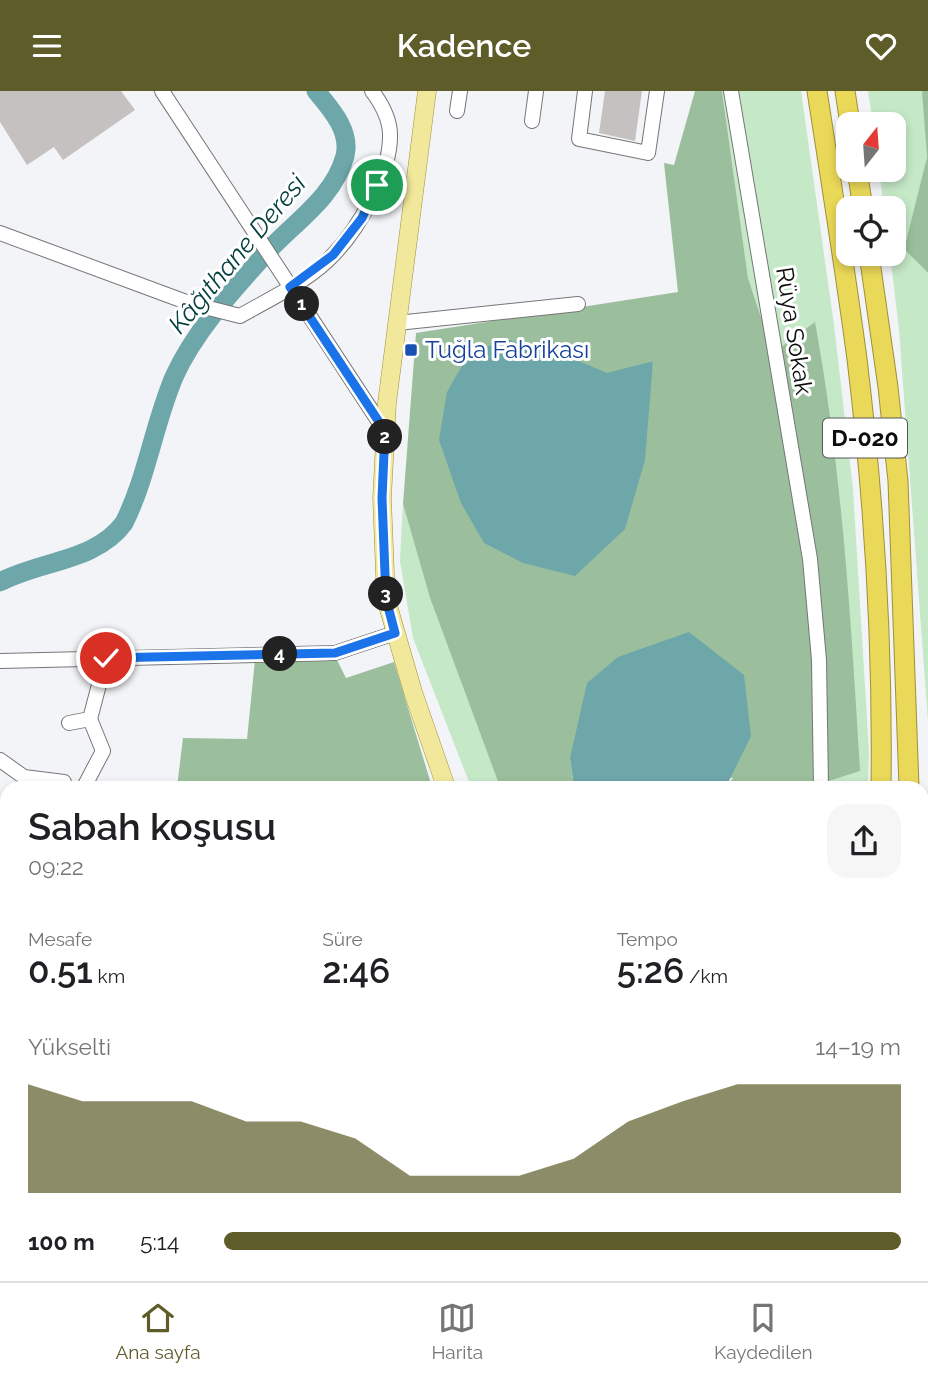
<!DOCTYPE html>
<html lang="tr">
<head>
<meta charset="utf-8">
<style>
  body { margin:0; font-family:Raleway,sans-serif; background:#f6f6f6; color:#202124; height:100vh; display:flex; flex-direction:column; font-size:26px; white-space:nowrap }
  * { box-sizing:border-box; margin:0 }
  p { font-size:23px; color:#757577 }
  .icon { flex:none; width:38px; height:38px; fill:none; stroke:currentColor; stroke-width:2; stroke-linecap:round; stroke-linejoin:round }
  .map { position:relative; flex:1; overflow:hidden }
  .details { position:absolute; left:0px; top:690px; width:929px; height:500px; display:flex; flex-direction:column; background:#fff; border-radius:21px 21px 0 0; box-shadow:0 4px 10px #0003 }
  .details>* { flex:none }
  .needle { width:46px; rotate:17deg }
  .buttons { position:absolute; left:836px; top:21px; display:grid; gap:14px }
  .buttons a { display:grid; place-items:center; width:70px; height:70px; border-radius:14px; background:#fff; box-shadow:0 4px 10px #0003; font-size:35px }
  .pin { position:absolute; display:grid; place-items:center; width:60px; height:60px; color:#fff; margin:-30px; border:4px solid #fff; border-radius:50%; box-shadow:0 2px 7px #0007 }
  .km { position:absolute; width:35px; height:35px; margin:-18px; border-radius:50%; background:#222; color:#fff; font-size:19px; line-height:35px; text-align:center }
  .round { display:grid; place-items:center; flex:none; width:74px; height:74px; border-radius:21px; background:#f6f6f6 }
  .headline { display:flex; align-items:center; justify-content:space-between; height:119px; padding:0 28px }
  h1 { font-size:38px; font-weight:600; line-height:52px }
  .stats { display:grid; grid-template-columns:repeat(3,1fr); gap:10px; height:119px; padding:7px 28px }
  .stats div { display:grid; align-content:center }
  .stats b { font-size:35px; font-weight:600 }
  .stats small { font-size:19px; font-weight:400 }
  .stats p { font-size:19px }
  .chart { height:196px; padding:14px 28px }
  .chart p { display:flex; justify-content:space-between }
  .chart svg { width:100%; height:126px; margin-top:7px; fill:#5e5c29; opacity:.7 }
  ul { padding:0 28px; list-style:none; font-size:23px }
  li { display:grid; grid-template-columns:112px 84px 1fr; align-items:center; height:52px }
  li i { height:18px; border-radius:9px; background:#5e5c29 }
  header { display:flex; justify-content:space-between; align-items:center; height:91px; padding:0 28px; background:#5e5c29; color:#fff; font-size:32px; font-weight:600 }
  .dock { display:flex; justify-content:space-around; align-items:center; height:98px; border-top:2px solid #e0e0e0; background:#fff; font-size:19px; color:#757577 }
  .dock a { display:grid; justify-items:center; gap:4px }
  .dock .current { color:#5e5c29 }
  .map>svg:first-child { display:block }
  .green { fill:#c5e8c7 }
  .forest { fill:#9bbf9d; fill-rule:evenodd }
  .water { fill:#6da7a9 }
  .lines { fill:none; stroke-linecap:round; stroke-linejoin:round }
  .river { stroke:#6da7a9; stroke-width:19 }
  .building { fill:#c5c1c1 }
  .minor-casing { stroke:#767679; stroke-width:16 }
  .major-casing { stroke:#9d913e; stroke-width:19 }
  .highway-casing { stroke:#9d913e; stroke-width:21 }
  .path { stroke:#7a7b7c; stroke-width:2; stroke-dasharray:3.5 3.5; stroke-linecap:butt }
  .minor { stroke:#fff; stroke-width:14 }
  .major { stroke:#f2e89b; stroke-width:18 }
  .highway { stroke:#ead858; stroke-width:19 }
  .route-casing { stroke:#fff; stroke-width:14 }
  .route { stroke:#1a73e8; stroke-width:9 }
  .transit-dot { fill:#1a4fb4; stroke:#fff; stroke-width:2.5 }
  .labels { text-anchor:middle; stroke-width:6; stroke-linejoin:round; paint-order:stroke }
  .shield { fill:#fff; stroke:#565656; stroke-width:2 }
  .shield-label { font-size:23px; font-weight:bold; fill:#0d0d0e }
  .street-label { font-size:24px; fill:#0d0d0e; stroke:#fff }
  .transit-label { font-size:24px; fill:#164399; stroke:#fff; text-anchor:start }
  .water-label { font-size:26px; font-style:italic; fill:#064041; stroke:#fff }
</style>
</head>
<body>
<header><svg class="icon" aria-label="menu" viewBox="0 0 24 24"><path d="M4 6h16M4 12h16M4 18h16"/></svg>Kadence<svg class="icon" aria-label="heart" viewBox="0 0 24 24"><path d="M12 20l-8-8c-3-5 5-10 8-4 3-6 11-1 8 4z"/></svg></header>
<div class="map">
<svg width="928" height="1190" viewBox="0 0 928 1190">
  <rect width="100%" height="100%" fill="#f3f4f7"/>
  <!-- green -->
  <path class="green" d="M722,0H801L834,234L853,398L869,661L868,696H819L815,231L774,263L748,187Z
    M868,0H922L923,4L927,66L904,158L928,182V630L899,239L890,163H894V117H884L879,79H894V33H873Z
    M403,413L430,507L500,696H471L413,547L400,470Z
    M0,976L7,978V1183H418L426,1190H0Z"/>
  <!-- forest -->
  <path class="forest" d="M695,0H722L748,187L773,262L815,231C842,379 851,529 860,680L819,693V696H726L733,687L570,667L574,696H500L430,507L403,413L416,242L678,201L664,72L674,74ZM563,263L607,283L653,270L648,304Z
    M922,0H928V182L904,158L927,66Z
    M336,567L346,587L394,571L432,696H177L183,647L247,648L255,569Z
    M0,749L7,756V828L0,823Z
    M7,893V978L0,976V900Z
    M418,1183H604L605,1190H426Z
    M641,1183H783V1190H642Z"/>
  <!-- water -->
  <path class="water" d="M505,248L563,263L607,282L653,270L645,369L625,438L575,485L523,472L484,452L461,412L439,349L447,301L468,264Z
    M689,541L744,584L751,645L726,696H574L570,667L587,592L618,566Z"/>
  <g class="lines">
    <!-- river -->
    <path class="river" d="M0,491C41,469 95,471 124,432C147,386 154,333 174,286C195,239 235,197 269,159C296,130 334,106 345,65C351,40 331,18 316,0
      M0,770L7,778
      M363,1183L415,1190"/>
  </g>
  <!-- building -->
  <path class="building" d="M0,0H121L135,19L63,69L54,56L27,74L0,31Z
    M605,0H642L635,50L599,42Z"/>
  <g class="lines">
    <!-- minor casing -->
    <g class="minor-casing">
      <path id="minor" d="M162,0L385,340
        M585,0L579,48L648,62L657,0
        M731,0L810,468L819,569L821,696
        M457,20L460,0
        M532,30L536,0
        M0,142L189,212L240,225C271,207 309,190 334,163C359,137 391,81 390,44C390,29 381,12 372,0
        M397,232L578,213
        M0,570L335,562L395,542
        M69,632L90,628
        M0,669L24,686L64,691V696
        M84,696L103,660L90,628L106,567
        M0,852L7,860
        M792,1190L793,1183"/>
    </g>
    <!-- major casing -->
    <g class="major-casing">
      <path id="major" d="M427,0L387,312L382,407L386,508L413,601L446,696
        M621,1183L622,1190"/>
    </g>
    <!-- highway casing -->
    <g class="highway-casing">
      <path id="highway" d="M817,0C831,89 845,178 857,268C874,409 883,554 881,696
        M845,0L850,33
        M857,79L863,117
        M869,163L888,296L898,390L909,696
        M922,722L928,718
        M922,766L928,762
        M22,1190L38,1183
        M60,1190L77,1183
        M158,1190L174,1183
        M864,1190V1183
        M902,1190V1183"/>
    </g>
    <!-- path -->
    <path class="path" d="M0,1154L7,1152"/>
    <!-- minor -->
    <use href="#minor" class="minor"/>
    <!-- major -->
    <use href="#major" class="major"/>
    <!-- highway -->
    <use href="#highway" class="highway"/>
  </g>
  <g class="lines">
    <!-- route casing -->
    <g class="route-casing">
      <path id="route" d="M106,567L335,562L395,542L386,508L382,407L385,340L290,196L333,164L362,127L377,94"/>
    </g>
    <!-- route -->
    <use href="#route" class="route"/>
  </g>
  <!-- markers -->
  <rect class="transit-dot" x="404" y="252" width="14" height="14" rx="3.5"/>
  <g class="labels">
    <!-- shield labels -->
    <rect class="shield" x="823" y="327.5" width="84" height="39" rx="5"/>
    <g class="shield-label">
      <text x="865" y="355">D-020</text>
    </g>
    <!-- street labels -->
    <g class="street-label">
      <text transform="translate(794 240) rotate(81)" y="8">Rüya Sokak</text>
    </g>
    <!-- transit labels -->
    <g class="transit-label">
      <text x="425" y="267">Tuğla Fabrikası</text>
    </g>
    <!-- water labels -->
    <g class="water-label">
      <text transform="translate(237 163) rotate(-50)" y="9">Kâğıthane Deresi</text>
    </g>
  </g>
</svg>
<div class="buttons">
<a><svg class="needle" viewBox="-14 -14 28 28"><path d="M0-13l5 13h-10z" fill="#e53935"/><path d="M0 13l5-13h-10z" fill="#757577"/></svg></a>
<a><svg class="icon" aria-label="locate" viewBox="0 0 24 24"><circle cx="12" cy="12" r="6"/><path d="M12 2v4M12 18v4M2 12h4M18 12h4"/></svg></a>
</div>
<div class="pin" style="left:377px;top:94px;background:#1e9e55"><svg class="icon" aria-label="arrive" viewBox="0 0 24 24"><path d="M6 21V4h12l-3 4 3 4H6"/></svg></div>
<div class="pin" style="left:106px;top:567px;background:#d93025"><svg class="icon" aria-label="check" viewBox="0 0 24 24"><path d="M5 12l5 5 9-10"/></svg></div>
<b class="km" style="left:302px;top:213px">1</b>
<b class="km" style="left:385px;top:346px">2</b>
<b class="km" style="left:386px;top:503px">3</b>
<b class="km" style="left:280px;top:563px">4</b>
<section class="details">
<div class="headline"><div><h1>Sabah koşusu</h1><p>09:22</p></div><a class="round"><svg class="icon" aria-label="share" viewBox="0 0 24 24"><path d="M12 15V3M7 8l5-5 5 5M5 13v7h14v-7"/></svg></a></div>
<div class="stats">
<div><p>Mesafe</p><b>0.51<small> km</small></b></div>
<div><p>Süre</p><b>2:46</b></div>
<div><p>Tempo</p><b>5:26<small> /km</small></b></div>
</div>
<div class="chart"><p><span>Yükselti</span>14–19 m</p>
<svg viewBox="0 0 160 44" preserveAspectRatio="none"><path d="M0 44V6L10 12L20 12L30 12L40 19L50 19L60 25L70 38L80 38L90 38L100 32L110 19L120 12L130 6L140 6L150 6L160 6V44z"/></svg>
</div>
<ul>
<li><b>100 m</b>5:14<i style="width:100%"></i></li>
</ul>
</section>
</div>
<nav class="dock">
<a class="current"><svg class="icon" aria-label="home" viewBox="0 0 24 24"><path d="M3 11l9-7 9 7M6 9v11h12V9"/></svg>Ana sayfa</a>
<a><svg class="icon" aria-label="map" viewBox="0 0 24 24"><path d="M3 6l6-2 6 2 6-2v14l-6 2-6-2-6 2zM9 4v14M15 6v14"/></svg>Harita</a>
<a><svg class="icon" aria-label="saved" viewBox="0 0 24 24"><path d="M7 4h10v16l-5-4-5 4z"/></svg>Kaydedilen</a>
</nav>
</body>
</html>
